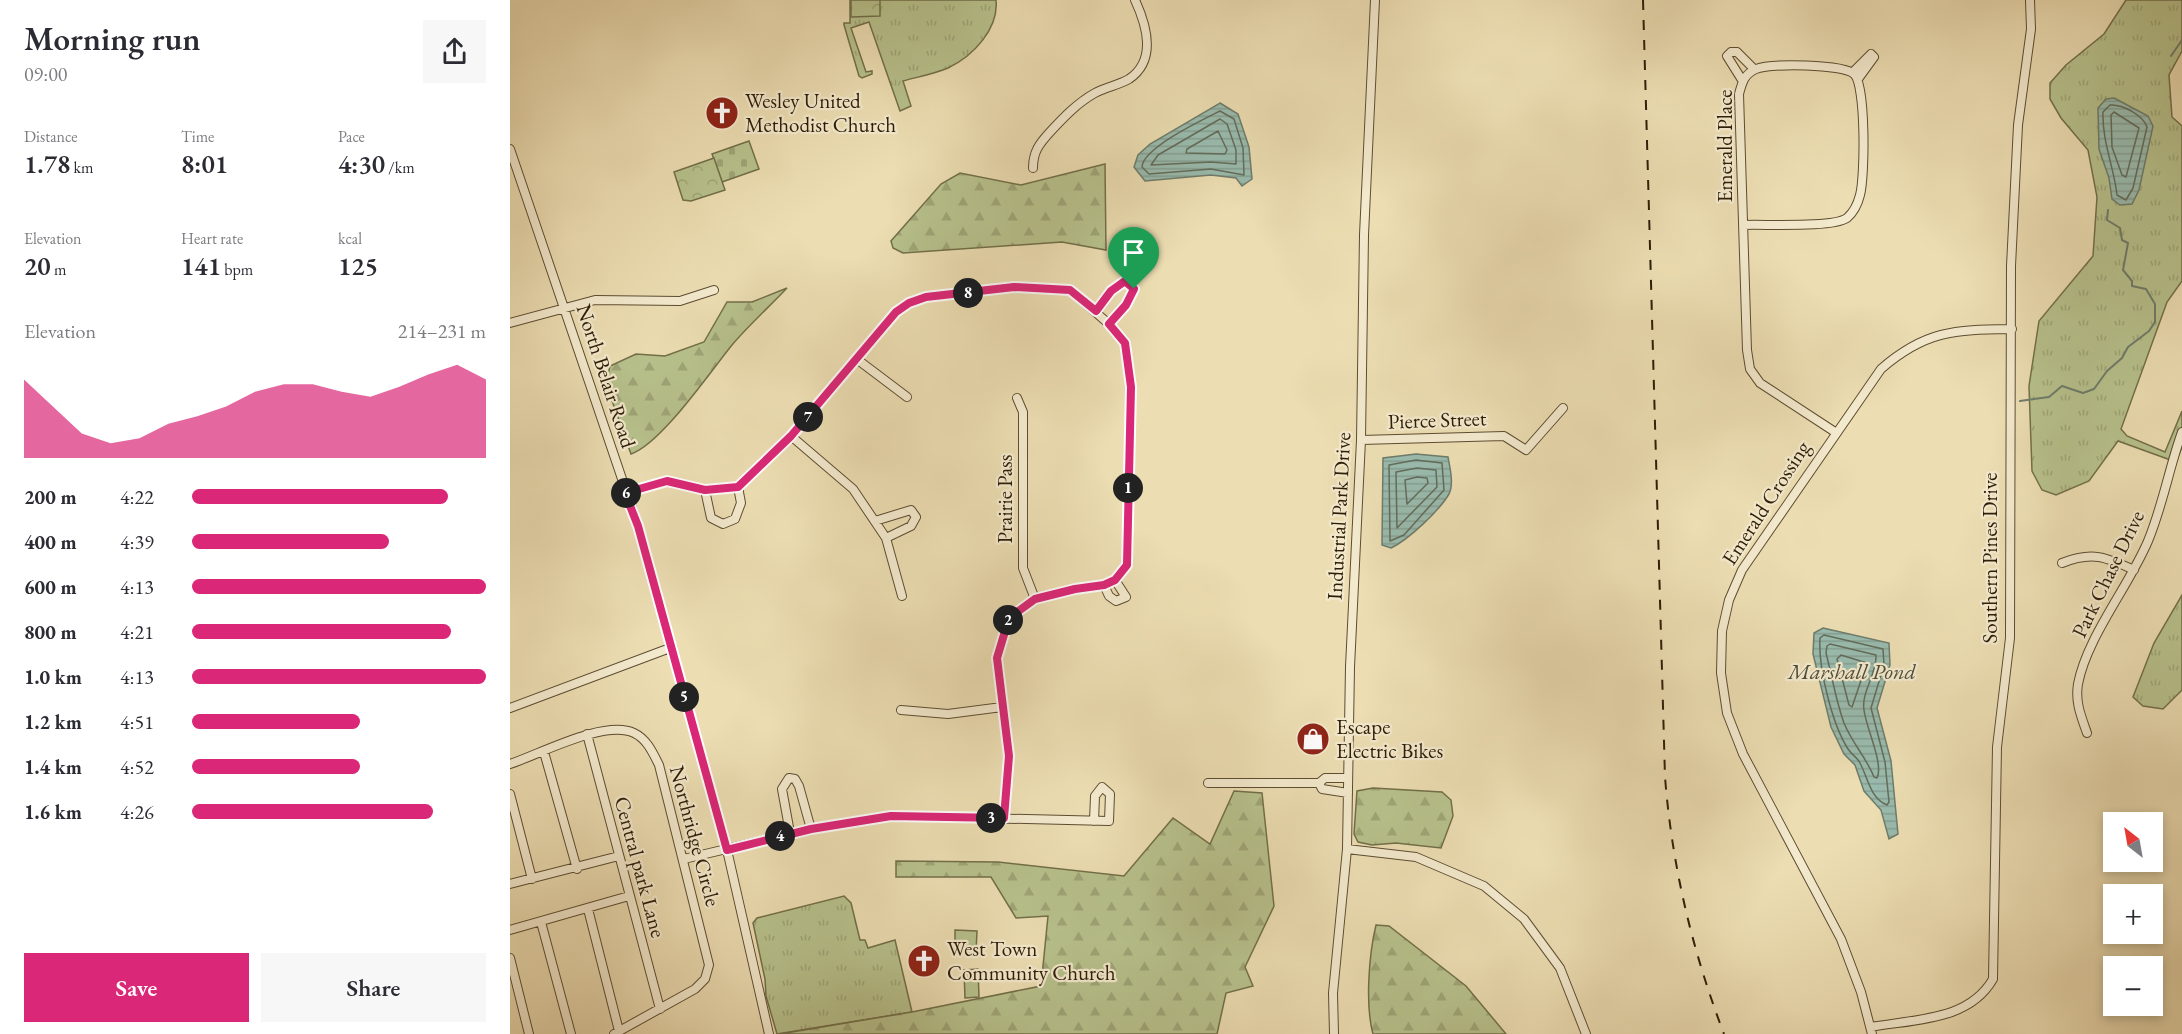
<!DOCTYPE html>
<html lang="en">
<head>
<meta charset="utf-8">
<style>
  body { margin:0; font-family:"EB Garamond",serif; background:#f7f7f7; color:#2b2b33; height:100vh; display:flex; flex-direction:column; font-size:22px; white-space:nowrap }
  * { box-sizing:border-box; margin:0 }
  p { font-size:20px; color:#7c7c81 }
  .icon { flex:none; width:33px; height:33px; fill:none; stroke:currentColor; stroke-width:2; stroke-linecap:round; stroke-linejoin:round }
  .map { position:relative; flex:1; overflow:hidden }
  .side { display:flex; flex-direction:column; background:#fff; width:510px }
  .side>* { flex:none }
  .needle { width:39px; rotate:329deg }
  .tools { position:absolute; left:1593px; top:812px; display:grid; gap:12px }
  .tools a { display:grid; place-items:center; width:60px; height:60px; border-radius:0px; background:#fff; box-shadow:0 3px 9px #0003; font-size:30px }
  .pin { position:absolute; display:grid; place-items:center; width:51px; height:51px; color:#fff; margin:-62px -26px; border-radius:50% 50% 50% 0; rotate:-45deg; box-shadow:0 0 6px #0007 }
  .pin .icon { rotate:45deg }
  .km { position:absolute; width:30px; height:30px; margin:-15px; border-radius:50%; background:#222; color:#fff; font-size:16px; line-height:30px; text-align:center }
  .round { display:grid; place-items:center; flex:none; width:63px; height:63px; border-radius:0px; background:#f7f7f7 }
  .overview { display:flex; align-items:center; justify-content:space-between; height:102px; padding:0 24px }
  h1 { font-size:33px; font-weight:600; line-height:45px }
  .figures { display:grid; grid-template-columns:repeat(3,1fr); gap:9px; height:102px; padding:6px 24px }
  .figures div { display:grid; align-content:center }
  .figures b { font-size:26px; font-weight:600 }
  .figures small { font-size:16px; font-weight:400 }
  .figures p { font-size:16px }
  .chart { height:168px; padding:12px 24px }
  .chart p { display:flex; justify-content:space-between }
  .chart svg { width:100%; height:108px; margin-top:6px; fill:#db2777; opacity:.7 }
  .primary-button { display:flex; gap:12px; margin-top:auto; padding:12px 24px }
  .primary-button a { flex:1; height:69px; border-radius:0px; background:#db2777; color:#fff; font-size:24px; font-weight:600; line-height:69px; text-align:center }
  .primary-button a+a { background:#f7f7f7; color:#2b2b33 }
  ul { padding:0 24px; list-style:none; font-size:20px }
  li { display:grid; grid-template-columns:96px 72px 1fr; align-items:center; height:45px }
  li i { height:15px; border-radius:8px; background:#db2777 }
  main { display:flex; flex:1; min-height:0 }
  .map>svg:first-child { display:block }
  .grass { fill:url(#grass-tufts); stroke:#726f49; stroke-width:1.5 }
  .forest { fill:url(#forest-firs); stroke:#726f49; stroke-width:1.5 }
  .cemetery { fill:url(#cemetery-stones); stroke:#726f49; stroke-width:1.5 }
  .park { fill:url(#park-crowns); stroke:#726f49; stroke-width:1.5 }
  .garden { fill:#b7c18c; stroke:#726f49; stroke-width:1.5 }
  .water { fill:url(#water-rules); stroke:#6e7c6b; stroke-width:1.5 }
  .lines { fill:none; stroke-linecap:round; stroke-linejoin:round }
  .shore { stroke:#636c5a; stroke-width:1.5 }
  .stream { stroke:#6e7c6b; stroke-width:2 }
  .minor-casing { stroke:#5d4d31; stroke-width:10 }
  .minor { stroke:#f3e9cd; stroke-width:8 }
  .rail { stroke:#2d1d06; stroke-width:2; stroke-dasharray:10 10; stroke-linecap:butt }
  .route-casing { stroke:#fff; stroke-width:12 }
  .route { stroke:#db2777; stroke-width:8 }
  .labels { text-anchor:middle; stroke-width:4.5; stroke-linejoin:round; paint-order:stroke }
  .poi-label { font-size:21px; fill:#2d1d06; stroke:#f3e9cd; text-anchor:start }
  .street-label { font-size:21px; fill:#2d1d06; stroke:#f3e9cd }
  .water-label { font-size:22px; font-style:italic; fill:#4d4c38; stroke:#f3e9cd }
</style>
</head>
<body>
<main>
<section class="side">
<div class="overview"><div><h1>Morning run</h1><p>09:00</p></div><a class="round"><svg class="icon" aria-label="share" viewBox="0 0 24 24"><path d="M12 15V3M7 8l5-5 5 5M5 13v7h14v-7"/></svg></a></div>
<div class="figures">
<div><p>Distance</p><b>1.78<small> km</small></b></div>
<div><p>Time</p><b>8:01</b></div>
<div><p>Pace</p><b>4:30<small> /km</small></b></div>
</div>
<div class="figures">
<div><p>Elevation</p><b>20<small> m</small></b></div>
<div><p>Heart rate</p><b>141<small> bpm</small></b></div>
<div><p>kcal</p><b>125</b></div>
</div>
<div class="chart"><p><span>Elevation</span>214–231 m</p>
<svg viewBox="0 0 160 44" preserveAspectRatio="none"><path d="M0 44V12L10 23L20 34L30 38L40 36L50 30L60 27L70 23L80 17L90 14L100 14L110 17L120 19L130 15L140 10L150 6L160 12V44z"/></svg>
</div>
<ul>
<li><b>200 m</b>4:22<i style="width:87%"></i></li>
<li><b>400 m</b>4:39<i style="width:67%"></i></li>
<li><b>600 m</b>4:13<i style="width:100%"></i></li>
<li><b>800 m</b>4:21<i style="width:88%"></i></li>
<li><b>1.0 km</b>4:13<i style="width:100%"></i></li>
<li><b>1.2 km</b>4:51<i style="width:57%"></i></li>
<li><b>1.4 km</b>4:52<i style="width:57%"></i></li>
<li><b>1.6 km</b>4:26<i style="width:82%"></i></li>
</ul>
<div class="primary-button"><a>Save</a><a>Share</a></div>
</section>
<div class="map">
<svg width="1672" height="1034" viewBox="0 0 1672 1034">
  <defs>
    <pattern id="grass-tufts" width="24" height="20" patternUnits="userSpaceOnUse" patternTransform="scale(1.5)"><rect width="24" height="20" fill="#b7c18c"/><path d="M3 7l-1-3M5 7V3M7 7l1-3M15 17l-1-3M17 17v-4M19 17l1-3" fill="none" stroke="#9ea577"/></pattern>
    <pattern id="forest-firs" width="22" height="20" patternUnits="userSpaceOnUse" patternTransform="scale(1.5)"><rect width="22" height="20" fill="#b7c18c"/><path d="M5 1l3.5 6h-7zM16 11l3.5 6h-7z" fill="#9ea577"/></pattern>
    <pattern id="cemetery-stones" width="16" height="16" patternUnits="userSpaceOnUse" patternTransform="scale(1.5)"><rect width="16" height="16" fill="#b7c18c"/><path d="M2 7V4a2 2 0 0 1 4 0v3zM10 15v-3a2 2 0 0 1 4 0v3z" fill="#9ea577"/></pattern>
    <pattern id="park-crowns" width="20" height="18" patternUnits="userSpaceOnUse" patternTransform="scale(1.5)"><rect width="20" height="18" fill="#b7c18c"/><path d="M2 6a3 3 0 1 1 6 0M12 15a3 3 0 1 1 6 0" fill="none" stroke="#9ea577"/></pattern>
    <pattern id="water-rules" width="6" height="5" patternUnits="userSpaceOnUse" patternTransform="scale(1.5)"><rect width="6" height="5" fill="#99bbae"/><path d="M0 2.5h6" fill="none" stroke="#84a094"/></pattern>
  </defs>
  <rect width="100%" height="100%" fill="#ecddb2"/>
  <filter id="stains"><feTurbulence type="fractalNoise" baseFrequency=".00333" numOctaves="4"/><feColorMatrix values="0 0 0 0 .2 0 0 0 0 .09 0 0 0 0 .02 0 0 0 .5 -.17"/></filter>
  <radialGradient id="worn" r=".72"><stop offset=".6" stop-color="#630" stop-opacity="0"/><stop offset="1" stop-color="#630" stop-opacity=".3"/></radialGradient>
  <!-- grass -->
  <path class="grass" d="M340,0H486C489,29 463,56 438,68C424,74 407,77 393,81L401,106L390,111L359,22L341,28L356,72L362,71V74L352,78L349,76L334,25V23H340Z
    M1616,0H1672V51L1659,75L1662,117L1672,126V281L1657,302L1611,429L1617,436L1655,452L1672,411V447L1666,462L1608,441L1579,481L1546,495L1532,490L1522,471L1519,386L1529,321L1583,256L1587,197L1578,150L1551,118L1540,99V83L1556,65L1594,34Z
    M1672,595V690L1653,709L1633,706L1623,697L1644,643Z
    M334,896L341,903L350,940H355L358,948L385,940L402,1012L267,1034L256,996L255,979L243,923L247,918Z"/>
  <!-- forest -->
  <path class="forest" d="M595,164L596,250L552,242L393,253L383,248L381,241L431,184L450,173L511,185Z
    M277,288C259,307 239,325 222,345C200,372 151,444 121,454L96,384L100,366L126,354L155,356L194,342L217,302H242Z
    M863,788L932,792L941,800L943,816L931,848L886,843L862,845L848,842L844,834L847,791Z
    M724,791L752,793L764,906L735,967L743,986L716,993L707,1034H270L402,1012L531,986L538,916L506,918L481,877H386V861L488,862L614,876L663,818L700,844Z
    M866,925L879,926L956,986L996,1034H863C855,1005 859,954 866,925Z"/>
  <!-- cemetery -->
  <path class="cemetery" d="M239,141L249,169L212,182L202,154Z"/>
  <!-- park -->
  <path class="park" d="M341,0H370V16L341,17Z
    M204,158L215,190L181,201L173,200L164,172Z"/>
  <!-- garden -->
  <path class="garden" d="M445,930L467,931L466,953L445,951Z
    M468,969L469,997L455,998L454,970Z"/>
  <!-- water -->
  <path class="water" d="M1604,98L1638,116L1643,126L1629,190L1622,204L1610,205L1602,199L1599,178L1589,149L1588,108L1596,99Z
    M710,103L728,114L739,147L742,179L732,186L726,178L701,175L635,181L624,167L628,155L640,144Z
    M906,454L938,457C940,468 944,484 939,494C929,511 898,540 881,548L872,545L873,458Z
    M1313,628L1379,643L1380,665L1367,708L1381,761L1388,834L1379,839L1371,810L1354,791L1345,765L1334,754L1321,727L1303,654L1304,633Z"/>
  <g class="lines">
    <!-- shore -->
    <path class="shore" d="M1600,105C1612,104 1633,115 1637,127L1623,188L1616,200L1607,195C1604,167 1592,142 1593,112Z
      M710,111L724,119L733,148L734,175L701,169L639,174L632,167C633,148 692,120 710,111Z
      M1604,112L1629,128L1616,177L1612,175L1602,147L1601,115Z
      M710,119L717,124L726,150V164L701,162L641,165L648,155Z
      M708,131L717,150L715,154L676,153L677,149Z
      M906,460L932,463L934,490L894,535L880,541L879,465Z
      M907,468L926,470L927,487L887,528L886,472Z
      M907,477L917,478L918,483L897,504L895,480Z
      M1314,635L1373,649L1374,665L1361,708L1375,762L1379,802L1377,805C1360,798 1358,778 1350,763C1348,758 1342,755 1338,749C1322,724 1308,667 1310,638Z
      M1320,644L1366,655C1367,674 1351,692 1354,710C1356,728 1374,764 1367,778L1364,777C1356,757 1342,743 1334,723C1326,701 1322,676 1316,653L1317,646Z
      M1331,655L1357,663L1342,707L1339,705L1327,659Z"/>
    <!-- stream -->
    <path class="stream" d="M1661,56L1672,40
      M1510,401L1539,397L1552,386L1573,393L1584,389L1597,371L1612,358L1618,347L1639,331L1645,322V304L1636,289L1622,286V281L1613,270L1618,243L1612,240L1610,228L1597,220L1598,210"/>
    <!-- minor casing -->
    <g class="minor-casing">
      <path id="minor" d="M1343,72L1361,54L1364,57L1348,79
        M1232,80L1217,56L1221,52H1227L1244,69
        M0,149L128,526L217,850L259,1034
        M523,168C523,152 529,144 540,132C553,118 567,103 585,93C596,87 609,85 619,79C647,60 637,26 625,0
        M1233,225C1254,224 1323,228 1337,218C1344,212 1348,203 1350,195C1355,177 1356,84 1344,74C1333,64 1260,63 1246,69C1234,74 1232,83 1229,94L1237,350L1240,369L1250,383L1325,432
        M586,311L601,291L615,281L624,289L616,305L599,324
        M0,323L85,300L170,301L204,290
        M348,360L397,397
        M507,398L513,412V568L525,599
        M281,436L343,489L376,538L392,596
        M851,440L994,436L1016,450L1053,408
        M195,490L201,518L213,524L225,519L231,503L228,487
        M115,493L157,481L195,490L228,487L281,436L386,312L399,303L416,297L504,287L560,290L599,324L615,343L621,387L617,565L605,580L594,585L565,589L525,599L499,618L487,658L499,756L494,818
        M365,521L401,510L406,517L401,526L376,538
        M1552,563C1582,551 1596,557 1624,570
        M594,585L599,596L606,601L616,597L605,580
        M0,708L160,648
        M391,710L438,714L492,707
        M1577,733C1571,716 1565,702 1568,684C1577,637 1619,586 1638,541C1653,505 1659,468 1672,432
        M77,734L150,1009
        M34,752L67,869
        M0,764C30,754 95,719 124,733C137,739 143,753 149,765L199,965L195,979L185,989L104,1034
        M698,783H809L815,778H838
        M809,783L812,789L838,793
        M0,794L22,879
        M280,833L272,789L279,778L285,779L289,786L301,829
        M837,849L906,857L974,886L1014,919L1050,968L1076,1034
        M174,859L301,829L381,816L599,821L600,794L592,787L585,796L584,821
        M0,884L109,856
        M78,909L109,1031
        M31,922L61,1034
        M0,930L119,896
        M0,958L19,1034
        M1361,1027C1405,1019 1459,1021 1483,979L1487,747L1500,638L1501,266L1508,125L1521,29L1520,0
        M824,1034L823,993L837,849L840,667L851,440L854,235L865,0
        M1362,1034L1351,992L1331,939L1233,754L1217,713L1211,673L1212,631L1219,600L1232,570L1371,369C1416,330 1445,330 1502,329"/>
    </g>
    <!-- minor -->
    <use href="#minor" class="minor"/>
    <!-- rail -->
    <path class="rail" d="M1133,0L1155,777C1162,866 1182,950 1214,1034"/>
  </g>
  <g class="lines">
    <!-- route casing -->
    <g class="route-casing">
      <path id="route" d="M615,281L624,289L616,305L599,324L615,343L621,387L617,565L605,580L594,585L565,589L525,599L499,618L487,658L499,756L494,818L381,816L301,829L217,850L128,526L115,493L157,481L195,490L228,487L281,436L386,312L399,303L416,297L504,287L560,290L586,311L601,291Z"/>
    </g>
    <!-- route -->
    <use href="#route" class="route"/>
  </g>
  <!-- icons -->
  <defs>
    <g id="church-disc" transform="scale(1.725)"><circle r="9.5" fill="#8f2418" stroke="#f3e9cd"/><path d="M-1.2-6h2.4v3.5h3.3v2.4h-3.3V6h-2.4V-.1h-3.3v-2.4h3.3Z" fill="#fff"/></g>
    <g id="shop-disc" transform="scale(1.725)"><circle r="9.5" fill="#8f2418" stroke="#f3e9cd"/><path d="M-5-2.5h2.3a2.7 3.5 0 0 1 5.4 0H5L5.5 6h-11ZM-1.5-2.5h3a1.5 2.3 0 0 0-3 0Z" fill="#fff"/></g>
  </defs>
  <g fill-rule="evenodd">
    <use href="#church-disc" x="212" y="113"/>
    <use href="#shop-disc" x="803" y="739"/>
    <use href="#church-disc" x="414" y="961"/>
  </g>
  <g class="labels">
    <!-- poi labels -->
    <g class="poi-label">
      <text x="235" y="108">Wesley United<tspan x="235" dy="24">Methodist Church</tspan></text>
      <text x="826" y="734">Escape<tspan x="826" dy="24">Electric Bikes</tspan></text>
      <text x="437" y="956">West Town<tspan x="437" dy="24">Community Church</tspan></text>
    </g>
    <!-- street labels -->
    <g class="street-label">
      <text transform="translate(1215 146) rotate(-90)" y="7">Emerald Place</text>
      <text transform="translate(96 376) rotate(72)" y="7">North Belair Road</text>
      <text transform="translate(927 420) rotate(-2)" y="7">Pierce Street</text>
      <text transform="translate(495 499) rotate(-90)" y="7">Prairie Pass</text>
      <text transform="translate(1256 503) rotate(-57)" y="7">Emerald Crossing</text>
      <text transform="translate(829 516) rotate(-87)" y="7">Industrial Park Drive</text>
      <text transform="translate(1480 558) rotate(-90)" y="7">Southern Pines Drive</text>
      <text transform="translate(1598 574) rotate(-64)" y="7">Park Chase Drive</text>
      <text transform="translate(185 836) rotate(75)" y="7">Northridge Circle</text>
      <text transform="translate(130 867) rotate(75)" y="7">Central park Lane</text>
    </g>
    <!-- water labels -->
    <g class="water-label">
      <text x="1342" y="679">Marshall Pond</text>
    </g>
  </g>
  <rect width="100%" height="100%" filter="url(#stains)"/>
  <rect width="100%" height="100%" fill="url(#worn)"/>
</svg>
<div class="tools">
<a><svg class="needle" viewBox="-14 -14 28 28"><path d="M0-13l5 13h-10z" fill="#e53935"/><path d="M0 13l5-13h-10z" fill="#7c7c81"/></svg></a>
<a>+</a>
<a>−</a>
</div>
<div class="pin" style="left:624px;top:289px;background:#1e9e55"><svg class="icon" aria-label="arrive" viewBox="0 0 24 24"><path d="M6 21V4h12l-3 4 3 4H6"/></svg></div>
<b class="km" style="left:618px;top:488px">1</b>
<b class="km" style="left:498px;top:620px">2</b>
<b class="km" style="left:481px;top:818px">3</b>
<b class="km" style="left:270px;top:836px">4</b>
<b class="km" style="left:174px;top:697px">5</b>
<b class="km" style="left:116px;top:493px">6</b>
<b class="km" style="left:298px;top:417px">7</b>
<b class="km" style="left:458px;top:293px">8</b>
</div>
</main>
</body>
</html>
